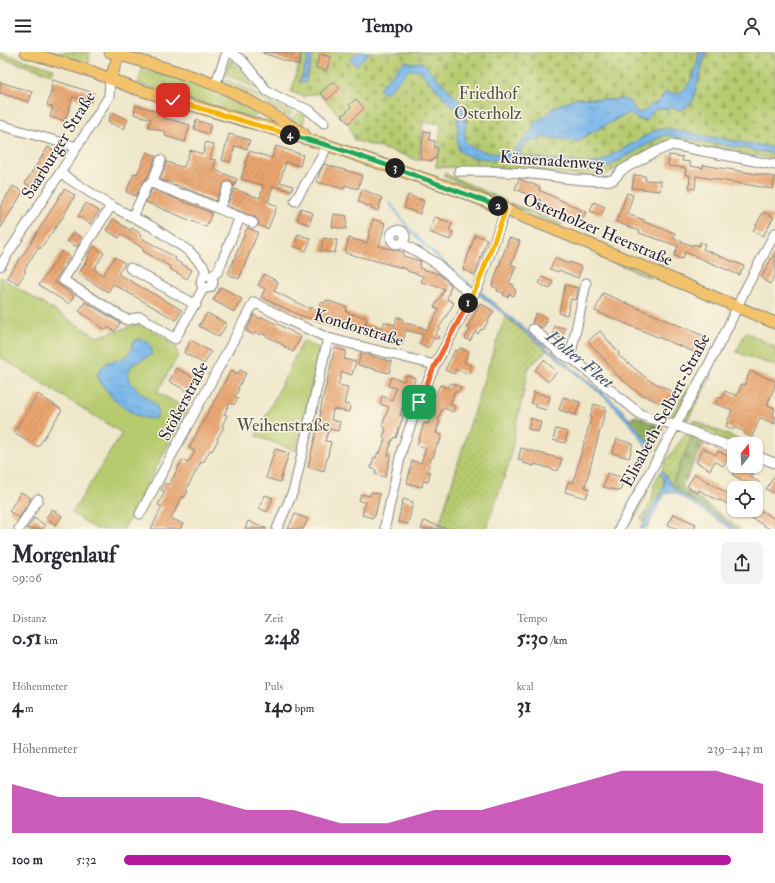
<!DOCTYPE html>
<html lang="de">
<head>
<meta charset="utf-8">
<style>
  body { margin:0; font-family:"IM FELL Double Pica",serif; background:#f2f2f3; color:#2b2b33; height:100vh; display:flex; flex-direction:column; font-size:15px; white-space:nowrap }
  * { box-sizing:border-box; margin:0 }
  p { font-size:13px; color:#7c7c81 }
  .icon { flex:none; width:22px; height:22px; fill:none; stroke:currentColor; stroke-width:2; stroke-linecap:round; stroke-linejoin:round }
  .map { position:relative; height:477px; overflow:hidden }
  .panel { display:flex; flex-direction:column; background:#fff; flex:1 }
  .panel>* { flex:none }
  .needle { width:26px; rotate:18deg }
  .buttons { position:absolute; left:727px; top:385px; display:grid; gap:8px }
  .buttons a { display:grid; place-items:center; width:36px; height:36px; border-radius:8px; background:#fff; box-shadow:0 1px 3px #0004; font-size:20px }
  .pin { position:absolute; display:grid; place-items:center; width:34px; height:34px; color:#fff; margin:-17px; border-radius:8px; box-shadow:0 2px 6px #0006 }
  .km { position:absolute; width:20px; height:20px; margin:-10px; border-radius:50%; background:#222; color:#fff; font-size:11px; line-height:20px; text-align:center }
  .round { display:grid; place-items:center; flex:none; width:42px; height:42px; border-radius:8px; background:#f2f2f3 }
  .head { display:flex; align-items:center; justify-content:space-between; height:68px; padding:0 12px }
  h1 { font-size:22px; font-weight:800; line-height:30px }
  .metrics { display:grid; grid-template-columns:repeat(3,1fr); gap:6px; height:68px; padding:4px 12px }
  .metrics div { display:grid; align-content:center }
  .metrics b { font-size:20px; font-weight:800 }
  .metrics small { font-size:11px; font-weight:400 }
  .metrics p { font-size:11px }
  .chart { height:112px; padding:8px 12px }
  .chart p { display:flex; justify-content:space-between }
  .chart svg { width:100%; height:72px; margin-top:4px; fill:#b5179e; opacity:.7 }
  ul { padding:0 12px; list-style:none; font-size:13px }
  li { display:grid; grid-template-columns:64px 48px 1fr; align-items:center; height:30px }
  li i { height:10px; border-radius:5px; background:#b5179e }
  header { display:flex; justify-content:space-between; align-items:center; height:52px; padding:0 12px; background:#fff; font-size:18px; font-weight:800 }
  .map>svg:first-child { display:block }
  .grass { fill:url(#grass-dots); stroke:#6c7654 }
  .forest { fill:url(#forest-firs); stroke:#59684e }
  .cemetery { fill:url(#cemetery-stones); stroke:#6c7654; fill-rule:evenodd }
  .park { fill:#b6ca6e; stroke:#6c7654 }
  .water { fill:url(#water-ripples); stroke:#4c6c92 }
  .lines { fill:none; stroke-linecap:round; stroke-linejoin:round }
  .stream { stroke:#77b5ea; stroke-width:2 }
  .building { fill:url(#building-hatch) }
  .minor-casing { stroke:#888482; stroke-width:11 }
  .major-casing { stroke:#888482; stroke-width:13 }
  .minor { stroke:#fff; stroke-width:9 }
  .major { stroke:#f2c36a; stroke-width:11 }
  .split-1-casing { stroke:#fff; stroke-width:8 }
  .split-2-casing { stroke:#fff; stroke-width:8 }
  .split-3-casing { stroke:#fff; stroke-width:8 }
  .split-4-casing { stroke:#fff; stroke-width:8 }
  .split-5-casing { stroke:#fff; stroke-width:8 }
  .split-1 { stroke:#f0652b; stroke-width:5 }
  .split-2 { stroke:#f5b400; stroke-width:5 }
  .split-3 { stroke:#22a559; stroke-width:5 }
  .split-4 { stroke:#22a559; stroke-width:5 }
  .split-5 { stroke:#f5b400; stroke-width:5 }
  .labels { text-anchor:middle; stroke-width:3; stroke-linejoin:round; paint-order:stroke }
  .park-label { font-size:17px; fill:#4e544a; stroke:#fcf5e5 }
  .street-label { font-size:17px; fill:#22223b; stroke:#fcf5e5 }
  .water-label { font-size:18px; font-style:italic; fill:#405578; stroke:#fcf5e5 }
</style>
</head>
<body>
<header><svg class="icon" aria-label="menu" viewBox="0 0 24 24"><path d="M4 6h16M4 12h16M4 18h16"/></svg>Tempo<svg class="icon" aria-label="person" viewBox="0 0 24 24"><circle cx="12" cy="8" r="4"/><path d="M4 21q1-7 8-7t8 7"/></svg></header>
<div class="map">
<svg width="775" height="477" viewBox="0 0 775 477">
  <defs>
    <pattern id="grass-dots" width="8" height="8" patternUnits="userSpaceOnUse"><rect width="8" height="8" fill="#b6ca6e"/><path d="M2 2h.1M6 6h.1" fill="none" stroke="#9cad60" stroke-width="1.8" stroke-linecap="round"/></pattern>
    <pattern id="forest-firs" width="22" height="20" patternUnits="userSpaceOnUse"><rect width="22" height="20" fill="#90ae61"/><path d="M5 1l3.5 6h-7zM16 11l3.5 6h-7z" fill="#758d51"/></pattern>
    <pattern id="cemetery-stones" width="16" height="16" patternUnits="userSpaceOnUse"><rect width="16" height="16" fill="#b6ca6e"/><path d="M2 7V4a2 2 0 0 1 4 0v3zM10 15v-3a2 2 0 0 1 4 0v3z" fill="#9cad60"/></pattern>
    <pattern id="water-ripples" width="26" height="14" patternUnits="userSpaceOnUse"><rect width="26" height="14" fill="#77b5ea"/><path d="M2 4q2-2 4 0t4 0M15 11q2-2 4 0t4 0" fill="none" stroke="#6193bf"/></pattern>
    <pattern id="building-hatch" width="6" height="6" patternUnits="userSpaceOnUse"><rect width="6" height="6" fill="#eaa56e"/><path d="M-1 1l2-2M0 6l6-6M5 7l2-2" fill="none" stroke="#bd865c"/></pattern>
  </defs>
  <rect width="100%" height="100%" fill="#fcf5e5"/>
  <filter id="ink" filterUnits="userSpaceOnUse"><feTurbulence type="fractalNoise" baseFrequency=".025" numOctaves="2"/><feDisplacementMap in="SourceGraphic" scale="8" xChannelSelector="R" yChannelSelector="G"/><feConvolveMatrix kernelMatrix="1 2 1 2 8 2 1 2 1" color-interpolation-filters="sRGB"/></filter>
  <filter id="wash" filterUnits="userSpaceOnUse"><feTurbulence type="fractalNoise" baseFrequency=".012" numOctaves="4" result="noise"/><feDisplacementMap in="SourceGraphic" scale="16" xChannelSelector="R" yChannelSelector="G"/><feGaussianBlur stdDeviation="0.9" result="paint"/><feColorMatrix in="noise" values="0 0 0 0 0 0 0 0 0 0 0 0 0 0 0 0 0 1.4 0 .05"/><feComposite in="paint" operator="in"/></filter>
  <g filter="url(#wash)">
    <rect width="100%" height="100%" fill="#eee7c9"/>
    <!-- grass -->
    <path class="grass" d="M49,0H90L89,12Z
      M0,1L54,17L52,22L0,6Z
      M230,9H232L256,36L255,37L241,29L225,23Z
      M142,17L211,36L256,57L257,63L255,65L250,66L138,32Z
      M222,26L244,35L276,53L293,61L288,65L252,43L223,30Z
      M299,61L305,63L303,74L290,67Z
      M444,121L506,149L505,151L474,140L465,133L444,125Z
      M510,151L562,172L561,174L509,153Z
      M603,203L646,222L652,225L651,226L599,204Z
      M505,264L547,299L529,315L516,374L510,408L486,477H438L481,336Z
      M746,280L775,295V314L736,300Z
      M711,321L712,323L686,371L685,367L686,362Z
      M686,338L688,339L676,365L672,369L670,366Z
      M693,368L740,388L739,392C734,390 726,391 721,387C716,384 709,378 702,377C697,376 694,378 690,374Z
      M685,382L692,384L671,434L662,418C667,404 678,394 685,382Z
      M660,421L664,427V434L644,470L641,467L651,449L654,437V432Z
      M649,429L647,443L636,465L634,458Z"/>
    <!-- forest -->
    <path class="forest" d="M637,364L660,375L663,377L653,399L649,391L629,368L633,365Z
      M692,384L705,389L682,435L741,477H736L671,434Z"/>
    <!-- cemetery -->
    <path class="cemetery" d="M303,0H775V107L665,90L603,124L592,125L500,116L436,115L441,72L423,70L419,109L404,103L354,88L349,73L318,41L308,43L305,45L291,40ZM576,46L614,48L622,47L631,62L624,63L582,86L544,85L537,89L532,78C535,69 540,69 547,62C557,54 564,51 576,46Z"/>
    <!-- park -->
    <path class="park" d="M0,225L97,285L142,271L168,288L169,291L176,294L178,304L157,340L187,357L124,477H96L72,461L122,381L0,305Z
      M303,289L320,297L296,399L256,384Z"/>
    <!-- water -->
    <path class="water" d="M310,0H314L305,31L300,30Z
      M358,0H370L356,14L350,8Z
      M699,0H706L693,49L686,55L681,58L674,56L656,57L645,68H638L631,62L624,63L582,86L579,90L544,85L537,89L530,88L524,93L519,101L521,104L588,112L600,110L656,78L666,77L775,96V102L664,83L604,117L589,119L470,105L459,99L457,86L458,67L457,59L419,18H409L385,42L379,36L405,9L411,11L422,10L466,56L465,90C475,100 498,104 512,101L532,78L534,71L547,62L553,56L561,52L576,46L614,48L622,47L629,49L635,58L639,61L643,60L652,52L657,51L666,40C689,49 697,16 699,0Z
      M481,240L549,297L607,344L622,358L649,391L653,399L650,404C642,382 618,359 602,343L480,243Z
      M140,287L148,290L152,297L151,303C139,311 128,309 128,327C132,332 136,337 141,341C150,348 162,353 156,366C136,372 103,340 97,323L101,316L108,310L125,306L131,298L134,289Z
      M662,418L674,437L736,477H732L677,442L671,440L665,441L646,477H640L664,434V427L660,421Z"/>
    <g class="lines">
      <!-- stream -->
      <path class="stream" d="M390,151L411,179L428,196L472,235"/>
    </g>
    <g id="blocks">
      <!-- building -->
      <path class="building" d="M263,0H283L293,3L294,0H302L298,13L263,1Z
        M320,2L331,5L326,19L316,16Z
        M53,28L94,41L91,50L73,45L65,69L50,65L53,55L47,53L52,37L51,36Z
        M333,29L340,36L327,48L320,41Z
        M0,30L32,40L29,50L0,41Z
        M356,47L364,56L349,71L342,64L351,55L349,53Z
        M136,53L163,61L162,65L190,73L185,90L165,84L166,80L148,75L151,67L134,62Z
        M112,60L128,68L124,77L108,70Z
        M196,68L211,73L208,82L194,77Z
        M424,79L430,80L429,88L435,89L434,95L438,96L436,107L433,106L432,109L420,107Z
        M229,82L250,88L247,97L235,94L230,110L222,108Z
        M206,90L214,93L210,107L216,108L213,117L237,127L234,135L233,132L231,130H225L216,149L167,129L166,130L160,128L167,110L181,115L182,114L184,115L190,98L203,102Z
        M276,94L303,103L300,114L286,110L280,130L293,134L291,139L273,134L268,150L277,154L268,177L258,173L259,170L255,165L227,154L234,137L260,146L263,133L241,127L249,99L272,106Z
        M48,95L57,101L34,137L25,131Z
        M147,100L156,104L147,126L142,131L136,144L126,140L134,121L137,122Z
        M669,103L683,105L682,109L690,110V114L703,116V113L775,125L773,137L696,124L695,137L689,136L690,123H685L686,116L668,114Z
        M324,112L362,123L358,137L345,133L344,137L317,130L320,120Z
        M634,123L645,124V128L661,129L660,139L632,136Z
        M519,127L540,135L539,138L586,160L581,170L540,151L541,148L515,137Z
        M13,134L23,140L0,177V155Z
        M64,137L75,143L63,165L40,197L38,196L24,218L26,219L18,232L7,225L27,197Z
        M152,137L212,161L206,175L146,150Z
        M362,137L382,146L378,159L371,157L372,155L365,153V152L358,150Z
        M627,141L633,143L627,162L644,168V170L675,181L673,186L693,194L694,192L699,194L700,190L705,192L703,197L744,214L739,223L685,200L682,207L674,204L678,194L639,181L640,179L616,170Z
        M408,143L424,149L420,162L404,156Z
        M594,150L605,155L601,163L590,159Z
        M86,151L99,159L90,172L78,164Z
        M301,156L313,161L309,173L297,168Z
        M763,160L774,165L763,184L753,179Z
        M334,162L347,164L346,177L332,175Z
        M435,165L452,171L449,179L453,180L450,188L429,180Z
        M113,167L130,178L132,176L141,182L140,185L176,206L175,208L192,218L187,227L170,217L171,215L143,199L144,197L121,182L119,186L106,178Z
        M373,167L385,171L379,194L404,200L403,204L420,209H421L419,216L439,222L451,233L447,247L454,251L435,283L439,285L438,287L434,286L428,296L419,291L424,283L406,278L402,293L330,273L299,263L261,245L265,237L258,233L264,222L278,230L274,239L310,257L311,255L318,258L321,250L325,251L326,248L347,255L346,260L367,266L365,271L383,276L384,270L395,273L397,265L403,267L402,270L421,275L427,278L439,258L434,255L445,237L421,230L423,224L407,219V217L345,201L349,186L367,191Z
        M247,176L258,180L239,227L228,222Z
        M73,180L82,186L77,195L67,189Z
        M298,182L311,187L306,199L294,194Z
        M475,183L487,187L475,223L463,218Z
        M323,186L337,188L335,201L321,199Z
        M509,186L520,189L511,213L516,214L509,231L514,233L513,236L516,238L514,244L509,242L508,245L503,243L504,241L497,239L498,237L492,234Z
        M94,194L104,201L94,217L103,223L115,205L125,211L118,222L182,258L176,268L113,232L108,240L78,222L89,205L87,204Z
        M62,199L70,205L54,230L74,244L69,252L39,233Z
        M775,200V223L770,232L761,226Z
        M555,206L568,212L569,210L582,215L578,226L559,218L558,220L550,217Z
        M542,225L553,230L550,237L539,232Z
        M565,233L578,236L576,248L571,247L567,263L559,261Z
        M221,235L242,247L234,260L213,248Z
        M603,241L706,285L699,302L595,259Z
        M85,250L120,271L115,279L108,275L106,278L79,259Z
        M480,251L494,259L483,278L481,277L478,282L475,280L470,289L465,286L470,277L467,276Z
        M207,261L227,272L219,285L199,274Z
        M536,261L548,267L543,276L532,271Z
        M254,263L261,267L262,265L276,272V271L301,285L293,300L284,295L285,294L261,281L260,283L255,280L254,283L246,279Z
        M555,274L565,276L562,286L553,283Z
        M600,279L619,301L618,303L649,328L675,341L668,355L637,340L612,319L613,318L588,289Z
        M191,288L211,300L204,312L184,301Z
        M335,296L346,299L344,307L356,310L352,323L342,320L338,333L348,335L344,352L350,353L349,360L333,357L331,368L340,370L338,379L329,377L325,389L331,390L324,419L308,415L321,360H320L322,350Z
        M460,296L469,300L464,310L472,314L468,322L456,317L454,322L445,318L455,298L458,299Z
        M361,301L392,310L389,321L358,313Z
        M544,308L557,320L548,330L535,318Z
        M176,316L196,327L189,340L169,329Z
        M231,318L238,322L240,318L246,321L238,336L239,337L235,345L238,346L234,353L230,351L224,362L227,363L222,374L224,375L217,387L218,388L212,399L210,398L203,411L201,410L186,438L188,439L184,446L183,444L171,466L183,472L180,477H151L162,455L158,453L165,440L161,438L165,431L169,433L182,408L188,411L195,399L189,396Z
        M750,319L775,329V334L767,353L775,356L773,364H775V372L760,366L752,385L744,382L745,380L734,375L733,378L726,374L732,358L716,352L719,345L722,347L725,339L737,344L742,332L745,333Z
        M406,323L415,326L409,348L406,347L405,352L403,351L400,363L403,364L396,386L394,385L392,389H391L388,403H391L385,425L375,422L376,418L371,416L374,405L376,406L378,400L380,401L385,387L383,386L386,376L382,374L389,355L380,352L382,344L392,348L396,336L388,334L391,325L404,329Z
        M451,331L461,335L458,341L455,339L450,352L455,354L453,360L444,356L443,357H442L438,368L440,369L436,381L442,383L439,393L437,392L433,406H431L427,419L430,420L428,430L423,429L422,435L407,431L412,409L421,411L426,396L417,393L424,371L428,372L433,357L430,356L440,333L448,336Z
        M534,340L550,345L546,358L536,355V353L531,351Z
        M38,342L62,358L38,395L14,380Z
        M563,345L580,350L576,363L559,358Z
        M594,352L606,356L585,435L589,437L586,446L565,440L568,430L573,431L591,366H590Z
        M531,366L541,370L538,380L528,377Z
        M556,377L568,380L565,391L553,388Z
        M617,387L633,392L629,406L612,401Z
        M521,396L562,407L558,419L535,412L534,414L523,411V409L518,408Z
        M703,396L716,403L718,399L729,405L723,414L715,409L710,418L696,410Z
        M275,397L289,401L280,430L266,426Z
        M738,414H750L755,417L750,425L759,430L755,436H747L743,434L745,430L733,423Z
        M607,421L624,426L620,439L603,435Z
        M695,422L734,445V456L720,448L719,449L699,438L698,441L687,434Z
        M775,423V442L766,437Z
        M21,440L31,446L19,466L9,459Z
        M371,440L380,442L375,464H373V466L362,463L366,450L359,449L361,442L370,444Z
        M265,443L273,446L267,460L259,456Z
        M403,447L413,450L408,472L398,470Z
        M756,456L775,467V477H770L738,458H756Z
        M52,457L62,464L56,473L46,466Z
        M295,462L308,467L303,477H288Z
        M673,462L696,472L694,477H679L668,473Z
        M34,466L45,473L43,477H27Z
        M248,469L267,477H245Z
        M424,469L445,476V477H421Z"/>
    </g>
  </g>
  <g filter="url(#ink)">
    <use href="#blocks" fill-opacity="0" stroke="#888482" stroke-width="1"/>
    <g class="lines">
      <!-- minor casing -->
      <g class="minor-casing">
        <path id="minor" d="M230,0L243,9L267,39L286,49L309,58L324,71
          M215,33L227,0
          M0,73L77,95
          M459,119C479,119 500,119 521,121C552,123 581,131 613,128L622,118L655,100L672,93L775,113
          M60,121L111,154L151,174L189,199L204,215L206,224
          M152,131L161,108
          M295,149L323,103L327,93
          M111,154L63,228L127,268L141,265L175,287L204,235
          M219,157L228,135
          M133,165L147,133L152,131L180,142L186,143L253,171
          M391 185a7 7 0 1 1 14 0a7 7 0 1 1-14 0Z
          M402,191L436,211L472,244
          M0,214L100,59L109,44L110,27
          M130,216L196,253
          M201 230a6 6 0 1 1 12 0a6 6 0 1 1-12 0Z
          M211,225L218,219L240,165
          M533,277L562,302L575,309L640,362L652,367L675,373L734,396
          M570,306L586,231
          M756,404L775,411
          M140,462L254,250L290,269L328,286L435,313
          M19,477L38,447
          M277,477L294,437L328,286
          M386,477L385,474L402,397L419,350L435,313L479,232L506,157
          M619,477L708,314L728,275L744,240L775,181"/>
      </g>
      <!-- major casing -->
      <g class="major-casing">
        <path id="major" d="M26,0L93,20L133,36L327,93L457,138L597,195L775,271
          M110,0C150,12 192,22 230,39C256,51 280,68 304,82
          M110,27L120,0"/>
      </g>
      <!-- minor -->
      <use href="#minor" class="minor"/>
      <!-- major -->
      <use href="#major" class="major"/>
    </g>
  </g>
  <g class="lines" filter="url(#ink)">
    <!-- split-1 casing -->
    <g class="split-1-casing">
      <path id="split-1" d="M419,350L435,313L468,251"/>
    </g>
    <!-- split-2 casing -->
    <g class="split-2-casing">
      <path id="split-2" d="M468,251L478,232L506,157L498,154"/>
    </g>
    <!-- split-3 casing -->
    <g class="split-3-casing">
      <path id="split-3" d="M395,116L498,154"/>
    </g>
    <!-- split-4 casing -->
    <g class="split-4-casing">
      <path id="split-4" d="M290,83L327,93L395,116"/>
    </g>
    <!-- split-5 casing -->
    <g class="split-5-casing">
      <path id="split-5" d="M173,48L290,83"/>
    </g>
    <!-- split-1 -->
    <use href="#split-1" class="split-1"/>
    <!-- split-2 -->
    <use href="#split-2" class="split-2"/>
    <!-- split-3 -->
    <use href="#split-3" class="split-3"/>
    <!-- split-4 -->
    <use href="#split-4" class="split-4"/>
    <!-- split-5 -->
    <use href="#split-5" class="split-5"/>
  </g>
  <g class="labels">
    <!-- park labels -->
    <g class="park-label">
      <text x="488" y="47">Friedhof<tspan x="488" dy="20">Osterholz</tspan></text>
      <text x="283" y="379">Weihenstraße</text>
    </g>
    <!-- street labels -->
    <g class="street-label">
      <text transform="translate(58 93) rotate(-58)" y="6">Saarburger Straße</text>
      <text transform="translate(552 108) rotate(4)" y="6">Kämenadenweg</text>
      <text transform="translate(598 177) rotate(23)" y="6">Osterholzer Heerstraße</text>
      <text transform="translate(359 275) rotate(17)" y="6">Kondorstraße</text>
      <text transform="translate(183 349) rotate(-62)" y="6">Stößerstraße</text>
      <text transform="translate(665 358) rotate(-62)" y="6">Elisabeth-Selbert-Straße</text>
    </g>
    <!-- water labels -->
    <g class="water-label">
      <text transform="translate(580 307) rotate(39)" y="6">Holter Fleet</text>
    </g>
  </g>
</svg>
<div class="buttons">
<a><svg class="needle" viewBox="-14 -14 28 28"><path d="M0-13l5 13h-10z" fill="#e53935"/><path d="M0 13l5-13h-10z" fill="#7c7c81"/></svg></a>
<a><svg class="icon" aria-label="locate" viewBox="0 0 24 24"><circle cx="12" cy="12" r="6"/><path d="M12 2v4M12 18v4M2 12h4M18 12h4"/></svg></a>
</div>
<div class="pin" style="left:419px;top:350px;background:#1e9e55"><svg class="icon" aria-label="arrive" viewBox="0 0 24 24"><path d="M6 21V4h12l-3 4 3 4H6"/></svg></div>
<div class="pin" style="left:173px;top:48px;background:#d93025"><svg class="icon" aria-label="check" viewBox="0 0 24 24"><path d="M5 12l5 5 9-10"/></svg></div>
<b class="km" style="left:468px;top:251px">1</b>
<b class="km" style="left:498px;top:154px">2</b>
<b class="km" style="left:395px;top:116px">3</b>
<b class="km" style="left:290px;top:83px">4</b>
</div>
<section class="panel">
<div class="head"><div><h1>Morgenlauf</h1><p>09:06</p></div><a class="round"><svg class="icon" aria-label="share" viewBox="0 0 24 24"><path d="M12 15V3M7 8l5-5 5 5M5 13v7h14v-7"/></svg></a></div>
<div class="metrics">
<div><p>Distanz</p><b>0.51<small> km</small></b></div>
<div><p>Zeit</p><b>2:48</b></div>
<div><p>Tempo</p><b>5:30<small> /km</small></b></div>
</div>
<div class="metrics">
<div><p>Höhenmeter</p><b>4<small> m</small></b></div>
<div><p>Puls</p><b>140<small> bpm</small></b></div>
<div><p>kcal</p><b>31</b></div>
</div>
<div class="chart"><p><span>Höhenmeter</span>239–243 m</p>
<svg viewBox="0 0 160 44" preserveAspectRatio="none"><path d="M0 44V14L10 22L20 22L30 22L40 22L50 30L60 30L70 38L80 38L90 30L100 30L110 22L120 14L130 6L140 6L150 6L160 14V44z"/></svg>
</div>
<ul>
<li><b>100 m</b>5:32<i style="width:95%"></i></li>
</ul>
</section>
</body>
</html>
